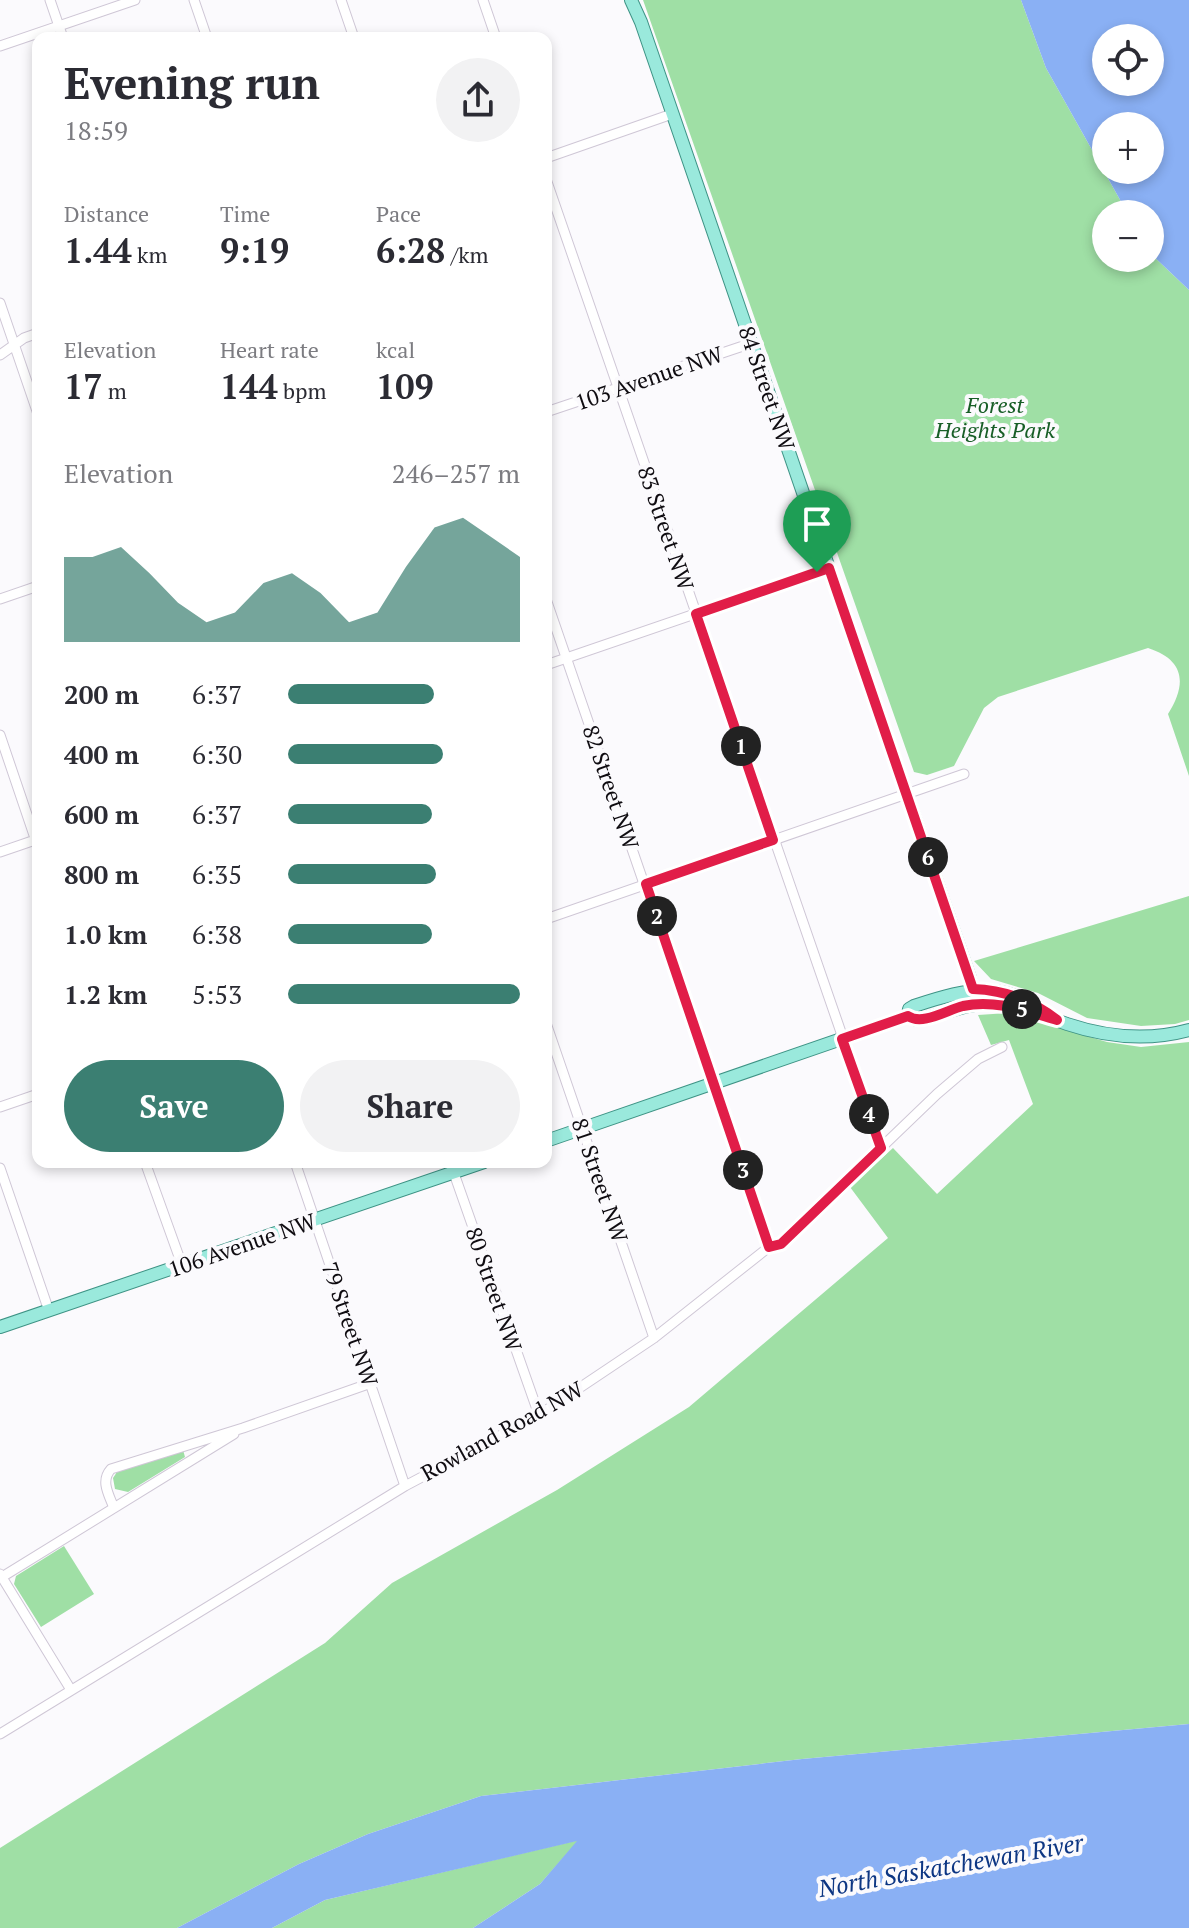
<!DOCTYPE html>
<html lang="en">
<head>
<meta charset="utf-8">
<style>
  body { margin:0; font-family:"PT Serif",serif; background:#f2f2f3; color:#2b2b33; height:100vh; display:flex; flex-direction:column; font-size:30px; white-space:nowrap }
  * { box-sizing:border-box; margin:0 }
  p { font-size:26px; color:#7c7c81 }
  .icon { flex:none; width:44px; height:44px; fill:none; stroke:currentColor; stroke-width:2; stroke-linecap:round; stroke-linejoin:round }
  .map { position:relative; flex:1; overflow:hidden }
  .sheet { position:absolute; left:32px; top:32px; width:520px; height:1136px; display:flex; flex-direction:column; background:#fff; border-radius:16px; box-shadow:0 4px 12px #0003 }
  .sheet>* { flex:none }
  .buttons { position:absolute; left:1092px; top:24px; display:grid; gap:16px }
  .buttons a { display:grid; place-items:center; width:72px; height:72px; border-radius:50%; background:#fff; box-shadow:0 4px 12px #0003; font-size:40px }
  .pin { position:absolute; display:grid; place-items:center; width:68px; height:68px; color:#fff; margin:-82px -34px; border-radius:50% 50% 50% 0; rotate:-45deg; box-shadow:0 0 8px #0007 }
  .pin .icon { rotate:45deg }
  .km { position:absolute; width:40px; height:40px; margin:-20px; border-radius:50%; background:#222; color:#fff; font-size:22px; line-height:40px; text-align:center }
  .round { display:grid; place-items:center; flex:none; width:84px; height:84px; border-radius:42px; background:#f2f2f3 }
  .headline { display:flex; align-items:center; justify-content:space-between; height:136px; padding:0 32px }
  h1 { font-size:44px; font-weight:600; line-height:60px }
  .figures { display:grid; grid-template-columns:repeat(3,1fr); gap:12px; height:136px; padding:8px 32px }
  .figures div { display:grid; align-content:center }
  .figures b { font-size:34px; font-weight:600 }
  .figures small { font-size:22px; font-weight:400 }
  .figures p { font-size:22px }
  .chart { height:224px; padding:16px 32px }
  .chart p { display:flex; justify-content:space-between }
  .chart svg { width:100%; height:144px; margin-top:8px; fill:#3b7f72; opacity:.7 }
  .action { display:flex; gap:16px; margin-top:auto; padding:16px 32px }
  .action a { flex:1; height:92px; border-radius:48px; background:#3b7f72; color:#fff; font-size:32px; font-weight:600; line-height:92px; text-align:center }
  .action a+a { background:#f2f2f3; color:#2b2b33 }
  ul { padding:0 32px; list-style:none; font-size:26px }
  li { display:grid; grid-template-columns:128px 96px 1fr; align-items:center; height:60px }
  li i { height:20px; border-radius:10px; background:#3b7f72 }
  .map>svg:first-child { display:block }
  .green { fill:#9fdfa5 }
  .water { fill:#8ab0f4; fill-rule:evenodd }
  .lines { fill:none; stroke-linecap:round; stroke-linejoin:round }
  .minor-casing { stroke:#cfc7d6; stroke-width:11 }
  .major-casing { stroke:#3e9385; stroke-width:14 }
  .minor { stroke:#fff; stroke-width:9 }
  .major { stroke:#9ae9dc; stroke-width:12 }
  .route-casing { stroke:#fff; stroke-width:16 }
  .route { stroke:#e11d48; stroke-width:10 }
  .labels { text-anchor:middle; stroke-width:8; stroke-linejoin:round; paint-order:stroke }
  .street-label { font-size:22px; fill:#0f0c11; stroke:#fbfafd }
  .park-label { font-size:22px; font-style:italic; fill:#185e27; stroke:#fbfafd }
  .water-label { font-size:24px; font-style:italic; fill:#0d3683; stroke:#fbfafd }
</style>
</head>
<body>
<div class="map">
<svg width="1189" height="1928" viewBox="0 0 1189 1928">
  <rect width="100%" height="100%" fill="#fbfafd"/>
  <!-- green -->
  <path class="green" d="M643,0H1021L1046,68L1128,214H1106V258H1150V253L1189,290V776L1168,714C1187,684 1185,660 1148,648L998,697L984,708L954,766L927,775L914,772Z
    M1189,896V1020L1175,1024L1141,1026L1087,1018L1038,993L991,979L974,961Z
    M1008,1013L1107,1042L1141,1047L1189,1042V1724L802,1759L481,1796L368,1834L299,1864L177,1928H0V1848L325,1643L392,1583L557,1490L689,1407L888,1238L850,1187L893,1148L937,1194L1033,1104L1009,1040L991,1045L978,1015Z
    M183,1450L185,1457L128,1492L115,1489L113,1478L117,1472Z
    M64,1546L94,1594L41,1627L14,1584L16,1576Z
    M579,1840L540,1884L473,1928H272L325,1900Z"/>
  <!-- water -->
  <path class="water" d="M1021,0H1189V290L1150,253V214H1128L1046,68ZM1106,38H1150V82H1106ZM1106,126H1150V170H1106Z
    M1189,1724V1928H473L540,1884L577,1841L325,1900L272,1928H177L299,1864L368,1834L481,1796L802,1759Z"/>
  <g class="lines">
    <!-- minor casing -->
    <g class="minor-casing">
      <path id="minor" d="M50,0L63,38
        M194,0L207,38
        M341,0L354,38
        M483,0L496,38
        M0,46L135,0
        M546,158L672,114
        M546,179L881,1148
        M0,303L38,414
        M0,355L24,338L38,333
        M546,412L752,343
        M0,599L38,586
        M546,599L769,1247
        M546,665L829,568
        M0,735L38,847
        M0,852L38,839
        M546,919L964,774
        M546,1023L654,1338
        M0,1107L38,1094
        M145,1162L182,1265
        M295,1162L405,1486
        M450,1162L539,1415
        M0,1168L49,1311
        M114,1508C109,1495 100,1481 111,1469L243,1428L371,1383
        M0,1574L71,1690
        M2,1577L234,1434
        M0,1734L405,1486L539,1415L654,1338L769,1247L781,1244L937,1094L978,1059L1002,1047"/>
    </g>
    <!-- major casing -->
    <g class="major-casing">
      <path id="major" d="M631,0L641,22L970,978L975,1004
        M908,1016L917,1020C944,1015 967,1002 995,1004C1020,1007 1044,1016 1067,1024C1106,1037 1149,1041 1189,1030
        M546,1141L908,1016L909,1009L914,1006C972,987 1005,979 1057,1020
        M0,1327L484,1162"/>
    </g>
    <!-- minor -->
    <use href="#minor" class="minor"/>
    <!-- major -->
    <use href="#major" class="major"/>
  </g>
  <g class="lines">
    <!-- route casing -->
    <g class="route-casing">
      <path id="route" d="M829,568L973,989C1005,990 1032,1000 1057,1020C1026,1011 995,999 963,1006C947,1010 922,1026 908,1016L842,1039L881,1148L781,1244L769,1247L646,884L773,840L696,614Z"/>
    </g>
    <!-- route -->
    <use href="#route" class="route"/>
  </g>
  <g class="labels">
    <!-- street labels -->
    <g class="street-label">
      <text transform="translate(649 378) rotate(-19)" y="8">103 Avenue NW</text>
      <text transform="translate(767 388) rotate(71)" y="8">84 Street NW</text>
      <text transform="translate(666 528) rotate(71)" y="8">83 Street NW</text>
      <text transform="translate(611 787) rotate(71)" y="8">82 Street NW</text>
      <text transform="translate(600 1180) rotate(71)" y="8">81 Street NW</text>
      <text transform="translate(242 1245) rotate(-19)" y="8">106 Avenue NW</text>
      <text transform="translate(494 1289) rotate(71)" y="8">80 Street NW</text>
      <text transform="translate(350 1324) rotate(71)" y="8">79 Street NW</text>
      <text transform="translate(502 1431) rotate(-29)" y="8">Rowland Road NW</text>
    </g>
    <!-- park labels -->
    <g class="park-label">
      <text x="995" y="413">Forest<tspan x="995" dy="25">Heights Park</tspan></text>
    </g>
    <!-- water labels -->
    <g class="water-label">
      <text transform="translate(951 1866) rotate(-10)" y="8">North Saskatchewan River</text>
    </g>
  </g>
</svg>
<div class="buttons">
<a><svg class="icon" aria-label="locate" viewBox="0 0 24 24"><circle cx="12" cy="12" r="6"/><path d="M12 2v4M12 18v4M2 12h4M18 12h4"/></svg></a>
<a>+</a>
<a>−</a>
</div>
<div class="pin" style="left:817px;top:572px;background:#1e9e55"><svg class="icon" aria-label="arrive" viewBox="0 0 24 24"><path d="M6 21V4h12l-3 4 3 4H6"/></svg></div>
<b class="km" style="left:741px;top:746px">1</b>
<b class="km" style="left:657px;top:916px">2</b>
<b class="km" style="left:743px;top:1170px">3</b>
<b class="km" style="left:869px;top:1114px">4</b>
<b class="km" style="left:1022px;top:1009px">5</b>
<b class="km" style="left:928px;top:857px">6</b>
<section class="sheet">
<div class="headline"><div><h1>Evening run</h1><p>18:59</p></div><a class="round"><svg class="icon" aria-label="share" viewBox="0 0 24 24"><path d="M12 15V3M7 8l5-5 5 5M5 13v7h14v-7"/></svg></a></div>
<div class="figures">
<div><p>Distance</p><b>1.44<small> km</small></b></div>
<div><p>Time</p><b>9:19</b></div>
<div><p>Pace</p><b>6:28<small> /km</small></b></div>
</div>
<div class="figures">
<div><p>Elevation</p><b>17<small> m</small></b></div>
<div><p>Heart rate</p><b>144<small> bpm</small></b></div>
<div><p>kcal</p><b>109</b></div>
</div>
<div class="chart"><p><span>Elevation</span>246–257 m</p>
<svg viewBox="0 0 160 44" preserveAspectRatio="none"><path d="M0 44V18L10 18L20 15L30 23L40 32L50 38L60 35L70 26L80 23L90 29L100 38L110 35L120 21L130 9L140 6L150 12L160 18V44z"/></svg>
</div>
<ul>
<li><b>200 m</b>6:37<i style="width:63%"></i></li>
<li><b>400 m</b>6:30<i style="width:67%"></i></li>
<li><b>600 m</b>6:37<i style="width:62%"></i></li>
<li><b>800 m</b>6:35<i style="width:64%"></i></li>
<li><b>1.0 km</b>6:38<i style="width:62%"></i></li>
<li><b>1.2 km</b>5:53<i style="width:100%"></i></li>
</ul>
<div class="action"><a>Save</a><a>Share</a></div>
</section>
</div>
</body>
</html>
